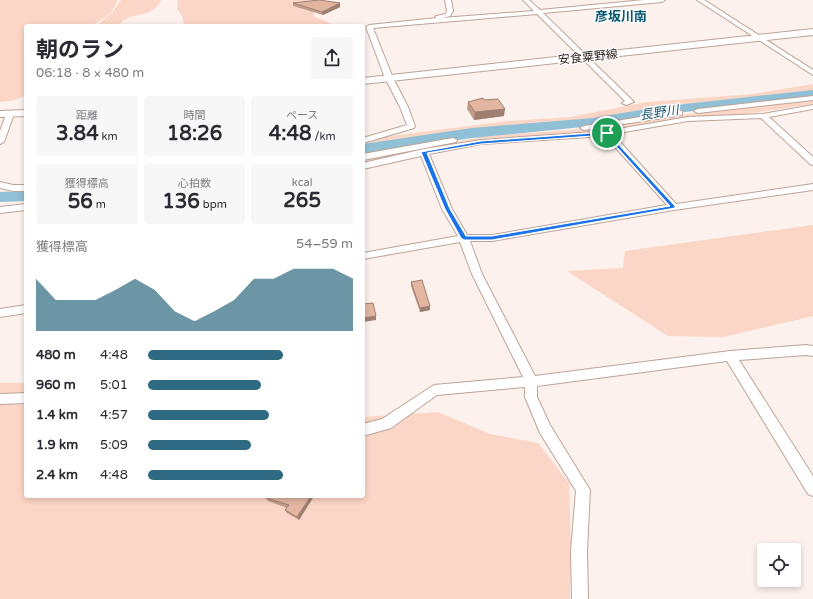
<!DOCTYPE html>
<html lang="ja">
<head>
<meta charset="utf-8">
<style>
  body { margin:0; font-family:"Varela Round","Noto Sans JP",sans-serif; background:#f7f7f7; color:#2b2b33; height:100vh; display:flex; flex-direction:column; font-size:15px; white-space:nowrap }
  * { box-sizing:border-box; margin:0 }
  p { font-size:13px; color:#7c7c81 }
  .icon { flex:none; width:22px; height:22px; fill:none; stroke:currentColor; stroke-width:2; stroke-linecap:round; stroke-linejoin:round }
  .map { position:relative; flex:1; overflow:hidden }
  .side { position:absolute; left:24px; top:24px; width:341px; height:474px; display:flex; flex-direction:column; background:#fff; border-radius:4px; box-shadow:0 2px 6px #0003 }
  .side>* { flex:none }
  .fabs { position:absolute; left:757px; top:543px; display:grid; gap:8px }
  .fabs a { display:grid; place-items:center; width:44px; height:44px; border-radius:4px; background:#fff; box-shadow:0 2px 6px #0003; font-size:20px }
  .pin { position:absolute; display:grid; place-items:center; width:34px; height:34px; color:#fff; margin:-17px; border:2px solid #fff; border-radius:50%; box-shadow:0 1px 4px #0007 }
  .round { display:grid; place-items:center; flex:none; width:42px; height:42px; border-radius:4px; background:#f7f7f7 }
  .summary { display:flex; align-items:center; justify-content:space-between; height:68px; padding:0 12px }
  h1 { font-size:22px; font-weight:700; line-height:30px }
  .stats { display:grid; grid-template-columns:repeat(3,1fr); gap:6px; height:68px; padding:4px 12px }
  .stats div { display:grid; align-content:center; border-radius:4px; background:#f7f7f7; text-align:center }
  .stats b { font-size:20px; font-weight:700 }
  .stats small { font-size:11px; font-weight:400 }
  .stats p { font-size:11px }
  .chart { height:112px; padding:8px 12px }
  .chart p { display:flex; justify-content:space-between }
  .chart svg { width:100%; height:72px; margin-top:4px; fill:#2e6a81; opacity:.7 }
  ul { padding:0 12px; list-style:none; font-size:13px }
  li { display:grid; grid-template-columns:64px 48px 1fr; align-items:center; height:30px }
  li i { height:10px; border-radius:5px; background:#2e6a81 }
  .map>svg:first-child { display:block }
  .green { fill:#fbd6c6 }
  .lines { fill:none; stroke-linecap:round; stroke-linejoin:round }
  .river { fill:#90c0d5; fill-rule:evenodd }
  .minor-casing { stroke:#bea499; stroke-width:2 }
  .secondary-casing { stroke:#bea499; stroke-width:2 }
  .minor { fill:#fff; fill-rule:evenodd }
  .secondary { fill:#fff; fill-rule:evenodd }
  .wall { fill:#c39d8b }
  .shaded-wall { fill:#9f7f71 }
  .building { fill:#e3b6a2; stroke:#9f7f71 }
  .route { fill:#1a73e8; stroke:#fff; fill-rule:evenodd }
  .labels { text-anchor:middle; stroke-width:3; stroke-linejoin:round; paint-order:stroke }
  .far-street-label { font-size:12px; fill:#312723; stroke:#fff }
  .far-quarter-label { font-size:13px; font-weight:bold; fill:#065670; stroke:#fff }
  .far-water-label { font-size:13px; font-style:italic; fill:#1e5a71; stroke:#fff }
</style>
</head>
<body>
<div class="map">
<svg width="813" height="599" viewBox="0 0 813 599">
  <rect width="100%" height="100%" fill="#fcf1ec"/>
  <!-- green -->
  <path class="green" d="M0,0H118L110,14L92,26H26V96L10,101L0,102Z
    M121,0H161C160,2 158,6 155,8C144,18 127,12 119,26H96L112,13Z
    M178,0H316L310,1L301,9L313,11L315,17L338,26H181L184,24L182,16L177,9Z
    M813,84V93L652,109L593,120L498,128L388,143L363,150V141L375,138L508,121L571,117L646,102L753,94Z
    M813,100V104L746,114L696,117L569,135L486,139L404,153L363,165V159L487,136L599,128L647,119Z
    M813,225V316L723,337L668,336L567,271L623,268L625,251Z
    M0,383H26V496H363V417L438,412L490,434L538,443L569,483L571,548L570,599H0Z"/>
  <g class="lines">
    <!-- river -->
    <path class="river" d="M813,90V98L658,115L593,126L472,138L363,154V144L472,128L593,118L658,107Z
      M26,191V201L0,202V192Z"/>
    <!-- minor casing -->
    <g class="minor-casing">
      <path id="minor" d="M445,0H451L453,11L450,16L442,18L534,11L523,0H529L540,10L644,0H665L662,2L543,13L634,102L626,105L622,103L625,101L537,14L373,28L393,78L408,107L415,126L414,128L363,143V138L407,125L400,107L385,78L366,27L369,25L437,18L435,17L436,16L446,14L447,11Z
        M697,0H704L813,70V75Z
        M813,96V100L698,113L694,111L698,109Z
        M813,105V109L769,117L813,157V165L810,164L761,118L688,121L613,134L676,204L813,184V190L674,210L492,241H470L482,274L535,376L730,351L806,345L813,346V356L806,355L739,360L813,476V496L808,494L727,361L537,386V397L550,425L590,490L587,551L588,599H572L571,551L576,491L540,433L525,397V387L437,395L391,428L363,436V424L382,419L434,385L523,377L472,274L460,242L363,259V253L458,236L442,209L421,156L363,169V163L424,149L481,140L607,131L688,117L763,114ZM605,136L667,205L492,235H467L452,209L429,154L481,144Z
        M679,111H682V115L584,130L580,128L584,126Z
        M7,112H10L14,114L4,142L0,144V131Z
        M453,138L457,140L456,142L363,160V154Z
        M0,182L13,185H26V191H13L0,188Z
        M26,204V210L0,213V207Z
        M26,305V313L0,317V309Z
        M26,393V403L0,404V394Z"/>
    </g>
    <!-- secondary casing -->
    <g class="secondary-casing">
      <path id="secondary" d="M813,29V35L363,84V78Z
        M26,110V116L0,117V111Z"/>
    </g>
    <!-- minor -->
    <use href="#minor" class="minor"/>
    <!-- secondary -->
    <use href="#secondary" class="secondary"/>
  </g>
  <!-- wall -->
  <path class="wall" d="M293,3H340V7L323,15L293,6Z
    M484,100L504,116L474,120L467,109L468,102Z
    M411,282L430,310L420,312L411,286Z
    M314,496L299,520L287,513L285,510L287,508L268,501L266,498Z"/>
  <!-- shaded-wall -->
  <path class="shaded-wall" d="M340,3V7L323,15L322,12Z
    M505,109L504,116L474,120L475,112Z
    M430,306V310L420,312V308Z
    M376,316V320L363,322V318Z
    M311,496H314L299,520L297,517Z"/>
  <!-- building -->
  <path class="building" d="M319,0L340,3L322,12L293,3Z
    M483,98L484,100L498,99L505,109L475,112L468,102Z
    M422,280L430,306L420,308L411,282Z
    M373,303L376,316L363,318V304Z
    M267,496H311L297,517L285,510L289,505L266,498Z"/>
  <!-- route -->
  <path class="route" d="M607,132L675,206V208L492,240H464L461,238L445,209L421,152L481,141ZM606,135L670,206L492,236H466L450,209L427,153L481,144Z"/>
  <g class="labels">
    <!-- far-street labels -->
    <g class="far-street-label">
      <text transform="translate(588 57) rotate(-6)" y="4">安食粟野線</text>
    </g>
    <!-- far-quarter labels -->
    <g class="far-quarter-label">
      <text x="621" y="21">彦坂川南</text>
    </g>
    <!-- far-water labels -->
    <g class="far-water-label">
      <text transform="translate(659 112) rotate(-8)" y="5">長野川</text>
    </g>
  </g>
</svg>
<div class="fabs">
<a><svg class="icon" aria-label="locate" viewBox="0 0 24 24"><circle cx="12" cy="12" r="6"/><path d="M12 2v4M12 18v4M2 12h4M18 12h4"/></svg></a>
</div>
<div class="pin" style="left:607px;top:133px;background:#1e9e55"><svg class="icon" aria-label="arrive" viewBox="0 0 24 24"><path d="M6 21V4h12l-3 4 3 4H6"/></svg></div>
<section class="side">
<div class="summary"><div><h1>朝のラン</h1><p>06:18 · 8 × 480 m</p></div><a class="round"><svg class="icon" aria-label="share" viewBox="0 0 24 24"><path d="M12 15V3M7 8l5-5 5 5M5 13v7h14v-7"/></svg></a></div>
<div class="stats">
<div><p>距離</p><b>3.84<small> km</small></b></div>
<div><p>時間</p><b>18:26</b></div>
<div><p>ペース</p><b>4:48<small> /km</small></b></div>
</div>
<div class="stats">
<div><p>獲得標高</p><b>56<small> m</small></b></div>
<div><p>心拍数</p><b>136<small> bpm</small></b></div>
<div><p>kcal</p><b>265</b></div>
</div>
<div class="chart"><p><span>獲得標高</span>54–59 m</p>
<svg viewBox="0 0 160 44" preserveAspectRatio="none"><path d="M0 44V12L10 25L20 25L30 25L40 19L50 12L60 19L70 32L80 38L90 32L100 25L110 12L120 12L130 6L140 6L150 6L160 12V44z"/></svg>
</div>
<ul>
<li><b>480 m</b>4:48<i style="width:66%"></i></li>
<li><b>960 m</b>5:01<i style="width:55%"></i></li>
<li><b>1.4 km</b>4:57<i style="width:59%"></i></li>
<li><b>1.9 km</b>5:09<i style="width:50%"></i></li>
<li><b>2.4 km</b>4:48<i style="width:66%"></i></li>
</ul>
</section>
</div>
</body>
</html>
